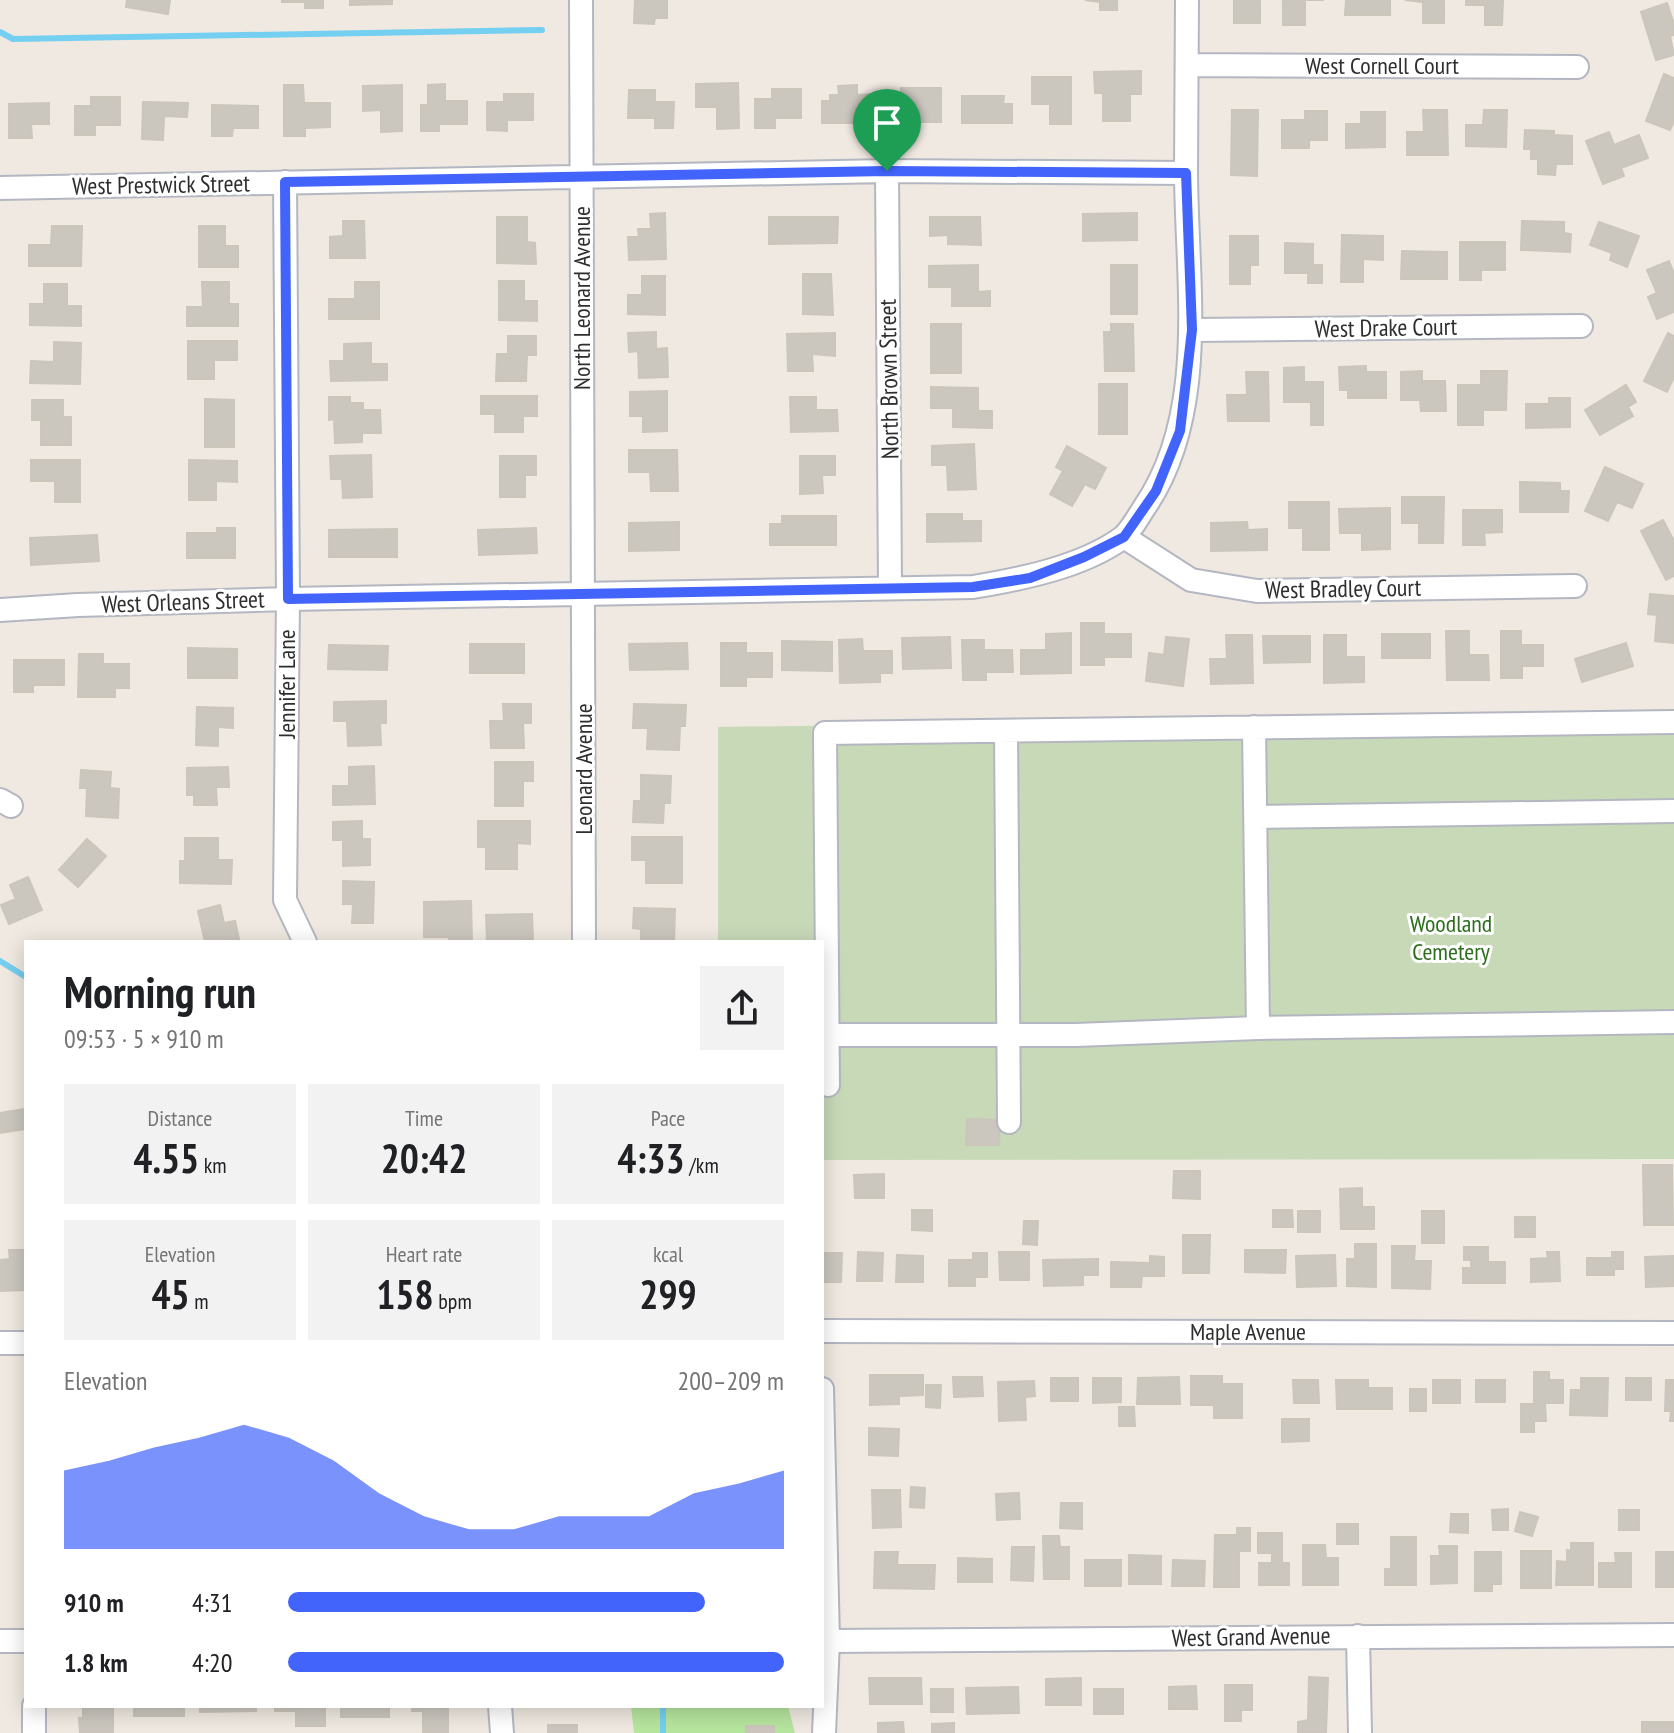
<!DOCTYPE html>
<html lang="en">
<head>
<meta charset="utf-8">
<style>
  body { margin:0; font-family:"PT Sans Narrow",sans-serif; background:#f2f2f2; color:#202124; height:100vh; display:flex; flex-direction:column; font-size:30px; white-space:nowrap }
  * { box-sizing:border-box; margin:0 }
  p { font-size:26px; color:#757577 }
  .icon { flex:none; width:44px; height:44px; fill:none; stroke:currentColor; stroke-width:2; stroke-linecap:round; stroke-linejoin:round }
  .map { position:relative; flex:1; overflow:hidden }
  .panel { position:absolute; left:24px; top:940px; width:800px; height:768px; display:flex; flex-direction:column; background:#fff; border-radius:0px; box-shadow:0 4px 20px #0003 }
  .panel>* { flex:none }
  .pin { position:absolute; display:grid; place-items:center; width:68px; height:68px; color:#fff; margin:-82px -34px; border-radius:50% 50% 50% 0; rotate:-45deg; box-shadow:0 0 8px #0007 }
  .pin .icon { rotate:45deg }
  .round { display:grid; place-items:center; flex:none; width:84px; height:84px; border-radius:0px; background:#f2f2f2 }
  .headline { display:flex; align-items:center; justify-content:space-between; height:136px; padding:0 40px }
  h1 { font-size:44px; font-weight:800; line-height:60px }
  .metrics { display:grid; grid-template-columns:repeat(3,1fr); gap:12px; height:136px; padding:8px 40px }
  .metrics div { display:grid; align-content:center; border-radius:0px; background:#f2f2f2; text-align:center }
  .metrics b { font-size:40px; font-weight:800 }
  .metrics small { font-size:22px; font-weight:400 }
  .metrics p { font-size:22px }
  .chart { height:224px; padding:16px 40px }
  .chart p { display:flex; justify-content:space-between }
  .chart svg { width:100%; height:144px; margin-top:8px; fill:#4264fb; opacity:.7 }
  ul { padding:0 40px; list-style:none; font-size:26px }
  li { display:grid; grid-template-columns:128px 96px 1fr; align-items:center; height:60px }
  li i { height:20px; border-radius:10px; background:#4264fb }
  .map>svg:first-child { display:block }
  .green { fill:#b6e59e }
  .cemetery { fill:#c8d9b8 }
  .lines { fill:none; stroke-linecap:round; stroke-linejoin:round }
  .stream { stroke:#75cff0; stroke-width:6 }
  .building { fill:#cbc7bf; stroke:#cbc5ba; stroke-width:2 }
  .street-casing { stroke:#b4b7c1; stroke-width:26 }
  .street { stroke:#fff; stroke-width:22 }
  .route-casing { stroke:#fff; stroke-width:16 }
  .route { stroke:#4264fb; stroke-width:10 }
  .labels { text-anchor:middle; stroke-width:6; stroke-linejoin:round; paint-order:stroke }
  .street-label { font-size:24px; fill:#2e2e2e; stroke:#fff }
  .park-label { font-size:24px; fill:#2c6e1b; stroke:#fff }
</style>
</head>
<body>
<div class="map">
<svg width="1674" height="1733" viewBox="0 0 1674 1733">
  <rect width="100%" height="100%" fill="#efe9e1"/>
  <!-- green -->
  <path class="green" d="M631,1706H788L795,1733H634Z"/>
  <!-- cemetery -->
  <path class="cemetery" d="M1674,714V1159L822,1160V942H718V727Z"/>
  <g class="lines">
    <!-- stream -->
    <path class="stream" d="M0,32L13,39L542,30
      M0,961L26,977
      M663,1733V1706"/>
  </g>
  <!-- building -->
  <path class="building" d="M127,0H170L168,14L126,7Z
    M282,0H323V8H305V2H282Z
    M350,0H392V4L350,5Z
    M635,0H667V18H655L654,24L634,23Z
    M1085,0H1117V10H1100V2Z
    M1234,0H1260V23H1234Z
    M1283,0H1324H1305V25H1283Z
    M1346,0H1390V15H1345Z
    M1405,0H1444V23H1423V2Z
    M1466,0H1503L1502,25H1485V5H1466Z
    M1667,3L1674,24V35L1670,36L1674,55L1656,60L1641,12Z
    M1141,71V94H1130V121H1103V93H1095L1094,72Z
    M1664,74L1674,78V121L1670,130L1646,121Z
    M1032,77H1071V124H1050V104H1032Z
    M738,83L739,128L717,129V107H696V84Z
    M445,84V101H467V124H439V131H421V105H428V85Z
    M284,85H303L304,103H330V127L305,128V136H284Z
    M402,85V131L381,132V110L363,111V86Z
    M857,85V95L872,94V123H822V101H830V95H839L838,86Z
    M901,88H941V122H919V109H901Z
    M772,89H801V118H775V128H755V99H772Z
    M629,90H655V102H674L673,128H655V118H628Z
    M504,94H533V120H507V131L487,130V102H504Z
    M962,96H1004L1003,104H1012V123H962Z
    M91,97H120V125H95V135H75V106H91Z
    M143,102L188,103L187,117L164,116L163,140L142,139Z
    M49,103V124H31L32,138H9V104Z
    M212,105L258,106V128H233L232,136H212Z
    M1232,110H1258L1257,176L1231,175Z
    M1423,110H1447L1448,155H1407V132H1424Z
    M1484,110H1507L1506,147L1466,146V125H1483Z
    M1305,111H1327V140H1309V148H1282V120H1305Z
    M1361,112H1385V147L1346,148V124H1361Z
    M1525,130L1554,131V135L1572,136V164H1556L1555,175L1538,174V159H1531V149H1524Z
    M1609,132L1614,145L1639,135L1648,158L1621,168L1624,176L1603,184L1586,141Z
    M665,213L666,259L629,260L628,237H639L638,229H651L650,214Z
    M1137,213V240L1083,241V214Z
    M497,217H527V242L535,243L536,264L497,263Z
    M769,217H838L837,243L769,244Z
    M930,217H980L981,245L948,244V235L930,236Z
    M343,221H364L365,258H330V237L343,236Z
    M1522,221L1564,222V233L1571,234L1570,252L1521,250Z
    M1599,222L1639,236L1627,267L1610,260L1612,253L1590,245Z
    M52,226H82L81,266H29V245H51Z
    M199,226H225V246H238V267H199Z
    M1342,235L1383,236V260L1363,259V282H1341Z
    M1230,236H1258V265H1250V284H1230Z
    M1460,242H1505V270H1481V280H1460Z
    M1285,243L1313,244V265H1322V283H1308V273H1285Z
    M1402,251L1447,252V279H1401Z
    M1669,261L1674,274V312L1657,319L1648,297L1657,293L1647,270Z
    M978,265V292L990,291V306H952V287H929V266Z
    M1111,265H1137V314H1111Z
    M803,274H831L833,315L803,314Z
    M642,276H665V315L628,314V295H642Z
    M499,281H524V301H537V321L499,320Z
    M202,282H229V304H238V326H187V307H203Z
    M355,282H379V319H329V299H355Z
    M44,284H67V306H81V326L30,325V304H44Z
    M931,324H961V373H931Z
    M1111,324H1133L1134,371H1105L1104,332H1111Z
    M656,332V349L667,348L668,377L639,378L638,351L629,352L628,333Z
    M835,333V356L812,354L813,371H788L787,334Z
    M1668,333L1674,336V377L1667,392L1644,381Z
    M508,336H536V355H527L526,381H496L497,354H508Z
    M188,341H237V360H214V379H188Z
    M54,342L81,343L80,384L30,383L31,361L54,362Z
    M371,343V364H387V380L331,381L330,361H344V344Z
    M1366,366V372H1386V398H1348V390H1340L1339,367Z
    M1304,367V382H1323V425H1311V402H1284V368Z
    M1422,371V381H1445L1446,411H1421L1420,400H1401V372Z
    M1481,371H1507L1506,410H1483V425H1458V385H1481Z
    M1246,372H1268L1269,421H1228L1227,395H1247Z
    M1099,384H1127V434H1099Z
    M1626,385L1636,402L1628,407L1633,416L1600,435L1585,410Z
    M931,387L978,388V411H992V428L953,427V408H931Z
    M667,391V431L643,432V416H630V392Z
    M481,396H537V416H523V432H495V414H481Z
    M329,397H350V403H363V410H380L381,433H362V442L335,443L334,419L329,420Z
    M790,397H816V410H837L838,431L791,432Z
    M1549,398H1570V427L1526,428V404H1549Z
    M205,399L234,400V447H205Z
    M32,400H63V417H71V445H41V420H32Z
    M974,444L976,489L948,490L947,465H932V446Z
    M1067,446L1106,468L1095,489L1085,484L1072,506L1050,494L1063,471L1056,467Z
    M629,450H677L678,491H651L650,472H629Z
    M371,455L372,497L343,498L342,479H331L330,456Z
    M500,456H536V475H525V497H500Z
    M800,456H835V475H822L823,493L800,494Z
    M31,460H80V502H55V481H31Z
    M189,460L237,461V482L216,481V500H189Z
    M1605,467L1643,484L1632,508L1617,502L1608,521L1585,511Z
    M1520,482L1560,483V491H1569L1568,512H1520Z
    M1402,497H1444L1443,543H1419V523H1402Z
    M1289,502H1329V550H1303V528H1289Z
    M1390,508V549L1362,550V533H1340L1339,509Z
    M1463,510H1502V532L1484,533L1485,545H1463Z
    M927,514H962V521H981V541L927,542Z
    M782,516H836V545H770V524H782Z
    M1663,520L1674,541V576L1666,580L1641,531Z
    M679,522V550L629,551V523Z
    M1247,522L1248,530L1267,529V550L1211,551V523Z
    M217,528H235V558H187V533H217Z
    M536,528L537,553L479,555L478,530Z
    M397,529V557H329V530Z
    M97,535L99,561L31,565L30,538Z
    M1650,594L1674,596V643L1655,641L1657,615L1648,614Z
    M1081,623H1104V634H1131V657H1104V665H1081Z
    M1446,631H1469V655H1488L1489,680H1447Z
    M1501,631H1521V645H1543V666H1522V678H1501Z
    M1071,633V673L1021,674V650H1046V634Z
    M1382,634H1430V658H1382Z
    M1226,635H1252L1253,683L1211,684L1210,659H1227Z
    M1324,635H1346V657H1364V682L1324,683Z
    M1263,636H1310V662L1264,663Z
    M950,637L951,668L903,669L902,638Z
    M1166,637L1189,639L1183,686L1146,681L1149,653L1164,655Z
    M862,639L863,651H892V673H880V682L840,683L839,640Z
    M962,640H984V650H1012L1013,672H986V680H963Z
    M782,641L832,642V671L782,670Z
    M687,643L688,669L630,670L629,644Z
    M721,643H746V653H772V677H746V686H721Z
    M1626,643L1633,666L1582,682L1575,659Z
    M470,644H524V673H470Z
    M329,645L388,646L387,670L328,669Z
    M188,648L237,649V678H188Z
    M79,654H103V664H129V688H115V697H78Z
    M14,660H64V685H33V692H14Z
    M386,701V723H380L381,745L348,746L347,721H334V702Z
    M503,704H531V723H523L524,748H491L490,721H504Z
    M634,704L686,705L685,726H680L679,750L647,749L648,728H633Z
    M197,707L233,708V728L218,727V746L196,745Z
    M495,762H533V781H523V806H495Z
    M374,766L375,804L333,805V786H349V767Z
    M228,767L229,787H216L217,805H194V795H187V768Z
    M81,770L111,772L110,788L119,789L118,818L86,816L87,788H80Z
    M641,775L671,776L670,803H664L663,823L633,822L634,801H641Z
    M362,821V839H370V865L343,866V840H333V822Z
    M478,821H530V844L517,843V869H486V847H478Z
    M632,837H682V883H646V860H632Z
    M185,838H218V860H232L231,884L180,883V861H185Z
    M87,839L106,856L78,887L59,870Z
    M28,877L42,910L9,924L1,905L16,899L10,885Z
    M343,881L374,882L373,923H352L353,904H343Z
    M471,901L472,942H449V937H424V902Z
    M220,905L224,923L235,921L239,939L205,942L198,911Z
    M634,908L675,909L674,942H641V929L633,928Z
    M532,914L533,940L487,942L486,915Z
    M25,1109L26,1129L0,1133V1113Z
    M967,1119L1000,1120L999,1145H966Z
    M1643,1165H1672L1673,1225H1644Z
    M1174,1171H1200V1199L1173,1198Z
    M884,1174V1198H855L854,1175Z
    M1362,1188V1207H1374V1229H1341L1340,1189Z
    M912,1210H932V1231L912,1230Z
    M1273,1210H1292L1293,1227H1273Z
    M1298,1211H1320V1232H1298Z
    M1422,1211H1444V1243H1422Z
    M1515,1217H1535V1237H1515Z
    M1024,1221H1038L1037,1245L1023,1244Z
    M1183,1235H1210L1209,1273H1183Z
    M1355,1244H1376V1287L1347,1286V1259H1355Z
    M1392,1246H1415L1414,1261H1431L1430,1289L1392,1288Z
    M1464,1247H1488V1262H1505V1283H1463V1268H1471V1260H1464Z
    M9,1250H26V1290L0,1291V1260L10,1259Z
    M1245,1250H1286L1285,1273L1245,1272Z
    M858,1252L883,1253L882,1281H857Z
    M999,1252H1029V1280H1000Z
    M1547,1252H1559L1560,1281L1531,1282V1259L1548,1258Z
    M1612,1252H1623V1269H1614V1275H1587V1258H1612Z
    M822,1253H842L841,1282H822Z
    M973,1253H987V1277H975V1286H949V1260H973Z
    M897,1255L923,1256V1282H896Z
    M1335,1255L1336,1286L1297,1287L1296,1256Z
    M1150,1256L1164,1257V1276H1142L1141,1287H1111V1262L1150,1263Z
    M1674,1256V1286L1646,1287L1645,1257Z
    M1098,1259V1275H1083V1285L1044,1286L1043,1260Z
    M1534,1372H1549V1380H1563V1403H1545L1546,1421H1534V1432H1521V1404H1534Z
    M870,1375H923V1395L899,1396V1404L870,1405Z
    M1191,1376H1222V1384H1242V1418H1214V1405H1191Z
    M953,1377H982L983,1396L954,1397Z
    M1179,1377L1180,1404H1137L1138,1378Z
    M1051,1378H1078V1401H1051Z
    M1093,1378H1121V1402L1093,1403Z
    M1581,1378H1608L1607,1416L1570,1415L1571,1390H1581Z
    M1626,1378H1651V1400H1626Z
    M1293,1380H1318L1319,1403H1294Z
    M1336,1380H1368V1388H1392V1409H1337Z
    M1433,1380H1460V1403H1433Z
    M1476,1380H1505V1402H1476Z
    M1666,1380H1674V1421H1670L1671,1411H1665Z
    M1034,1381L1035,1396L1025,1397L1026,1420L999,1421L998,1382Z
    M926,1385H941L940,1408L926,1407Z
    M1410,1389H1426V1411H1410Z
    M1119,1407H1134L1135,1426H1119Z
    M1282,1419H1309V1441L1282,1442Z
    M869,1428L899,1429L898,1456L869,1455Z
    M911,1487L925,1488L924,1508L910,1507Z
    M872,1490H900L901,1527L873,1528Z
    M1019,1493L1020,1519L997,1520L996,1494Z
    M1061,1503H1082V1529L1060,1528Z
    M1508,1509V1530H1493L1492,1510Z
    M1619,1510H1639V1530H1619Z
    M1520,1512L1538,1517L1532,1536L1515,1531Z
    M1451,1514H1468V1533L1450,1532Z
    M1337,1524H1358V1544H1337Z
    M1237,1528H1250V1551H1239V1587H1214L1215,1535H1237Z
    M1258,1533H1282V1563H1289V1585H1259V1563H1272V1553H1258Z
    M1043,1536H1059L1060,1547H1069V1579H1044Z
    M1391,1537H1416V1585H1385V1569H1391Z
    M1571,1543H1593V1585H1556L1557,1561L1567,1562V1550L1571,1551Z
    M1303,1545H1325L1326,1558H1338V1585H1303Z
    M1439,1546H1457V1583L1431,1584V1556H1440Z
    M1012,1547H1034L1033,1581L1011,1580Z
    M1521,1551H1551V1588H1521Z
    M875,1552H898L897,1565H935L934,1589L874,1588Z
    M1475,1552H1501V1584H1492V1591H1475Z
    M1656,1552H1674V1587H1656Z
    M1615,1553H1631V1587H1599V1563H1616Z
    M1129,1555L1161,1556V1584H1129Z
    M958,1558L992,1559V1582H958Z
    M1085,1560H1121V1586H1085Z
    M1173,1560L1205,1561L1204,1586H1172Z
    M1309,1677L1328,1678L1326,1733H1298V1722L1308,1720Z
    M869,1678H921L922,1704H870Z
    M1081,1678V1705H1046V1679Z
    M1225,1685H1252V1710H1241V1721H1225Z
    M1196,1686L1197,1709H1169V1687Z
    M1018,1687L1019,1713L967,1714L966,1688Z
    M931,1689H953V1712H931Z
    M1094,1689H1123V1714H1094Z
    M83,1706H113V1733H80L79,1718H83Z
    M134,1706H184V1716H134Z
    M200,1706H256V1711L200,1712Z
    M275,1706H325V1726H296V1711H275Z
    M341,1706H389V1717H341Z
    M412,1706H448V1733H423V1711H412Z
    M903,1722L904,1733H878V1723Z
    M1642,1722H1674V1733H1642Z
    M954,1723V1733H932V1724Z
    M548,1725H577V1733H548Z
    M746,1726H774V1733H746Z"/>
  <g class="lines">
    <!-- street casing -->
    <g class="street-casing">
      <path id="street" d="M581,0L584,942
        M1187,65L1577,67
        M887,171L890,587
        M285,182L288,599L285,900L305,942
        M0,188L887,171L1186,173
        M1192,330L1581,326
        M1124,537L1191,580L1257,591L1575,586
        M0,610L78,605L288,599L973,587C1021,579 1082,567 1122,538C1131,531 1138,517 1144,508C1210,413 1186,279 1186,170C1186,114 1187,57 1187,0
        M1254,727L1258,1028
        M1006,731L1009,1122
        M0,800L11,806
        M1256,817L1674,811
        M828,1035H1076L1258,1028L1674,1022
        M828,1085L825,733L1674,722
        M822,1331L1674,1333
        M0,1343H26
        M822,1389L828,1641L824,1733
        M1358,1636L1360,1733
        M0,1641H26
        M828,1641L1674,1635
        M34,1706V1733
        M500,1706L502,1733"/>
    </g>
    <!-- street -->
    <use href="#street" class="street"/>
  </g>
  <g class="lines">
    <!-- route casing -->
    <g class="route-casing">
      <path id="route" d="M887,171L1186,173L1192,330L1180,431L1156,491L1124,537L1084,557L1030,578L973,587L288,599L285,182Z"/>
    </g>
    <!-- route -->
    <use href="#route" class="route"/>
  </g>
  <g class="labels">
    <!-- street labels -->
    <g class="street-label">
      <text x="1382" y="74">West Cornell Court</text>
      <text transform="translate(161 185) rotate(-1)" y="8">West Prestwick Street</text>
      <text transform="translate(582 298) rotate(-90)" y="8">North Leonard Avenue</text>
      <text transform="translate(1386 328) rotate(-1)" y="8">West Drake Court</text>
      <text transform="translate(889 379) rotate(-91)" y="8">North Brown Street</text>
      <text transform="translate(1343 589) rotate(-1)" y="8">West Bradley Court</text>
      <text transform="translate(183 602) rotate(-2)" y="8">West Orleans Street</text>
      <text transform="translate(287 684) rotate(-90)" y="8">Jennifer Lane</text>
      <text transform="translate(584 769) rotate(-90)" y="8">Leonard Avenue</text>
      <text x="1248" y="1340">Maple Avenue</text>
      <text transform="translate(1251 1637) rotate(-1)" y="8">West Grand Avenue</text>
    </g>
    <!-- park labels -->
    <g class="park-label">
      <text x="1451" y="932">Woodland<tspan x="1451" dy="28">Cemetery</tspan></text>
    </g>
  </g>
</svg>
<div class="pin" style="left:887px;top:171px;background:#1e9e55"><svg class="icon" aria-label="arrive" viewBox="0 0 24 24"><path d="M6 21V4h12l-3 4 3 4H6"/></svg></div>
<section class="panel">
<div class="headline"><div><h1>Morning run</h1><p>09:53 · 5 × 910 m</p></div><a class="round"><svg class="icon" aria-label="share" viewBox="0 0 24 24"><path d="M12 15V3M7 8l5-5 5 5M5 13v7h14v-7"/></svg></a></div>
<div class="metrics">
<div><p>Distance</p><b>4.55<small> km</small></b></div>
<div><p>Time</p><b>20:42</b></div>
<div><p>Pace</p><b>4:33<small> /km</small></b></div>
</div>
<div class="metrics">
<div><p>Elevation</p><b>45<small> m</small></b></div>
<div><p>Heart rate</p><b>158<small> bpm</small></b></div>
<div><p>kcal</p><b>299</b></div>
</div>
<div class="chart"><p><span>Elevation</span>200–209 m</p>
<svg viewBox="0 0 160 44" preserveAspectRatio="none"><path d="M0 44V20L10 17L20 13L30 10L40 6L50 10L60 17L70 27L80 34L90 38L100 38L110 34L120 34L130 34L140 27L150 24L160 20V44z"/></svg>
</div>
<ul>
<li><b>910 m</b>4:31<i style="width:84%"></i></li>
<li><b>1.8 km</b>4:20<i style="width:100%"></i></li>
</ul>
</section>
</div>
</body>
</html>
